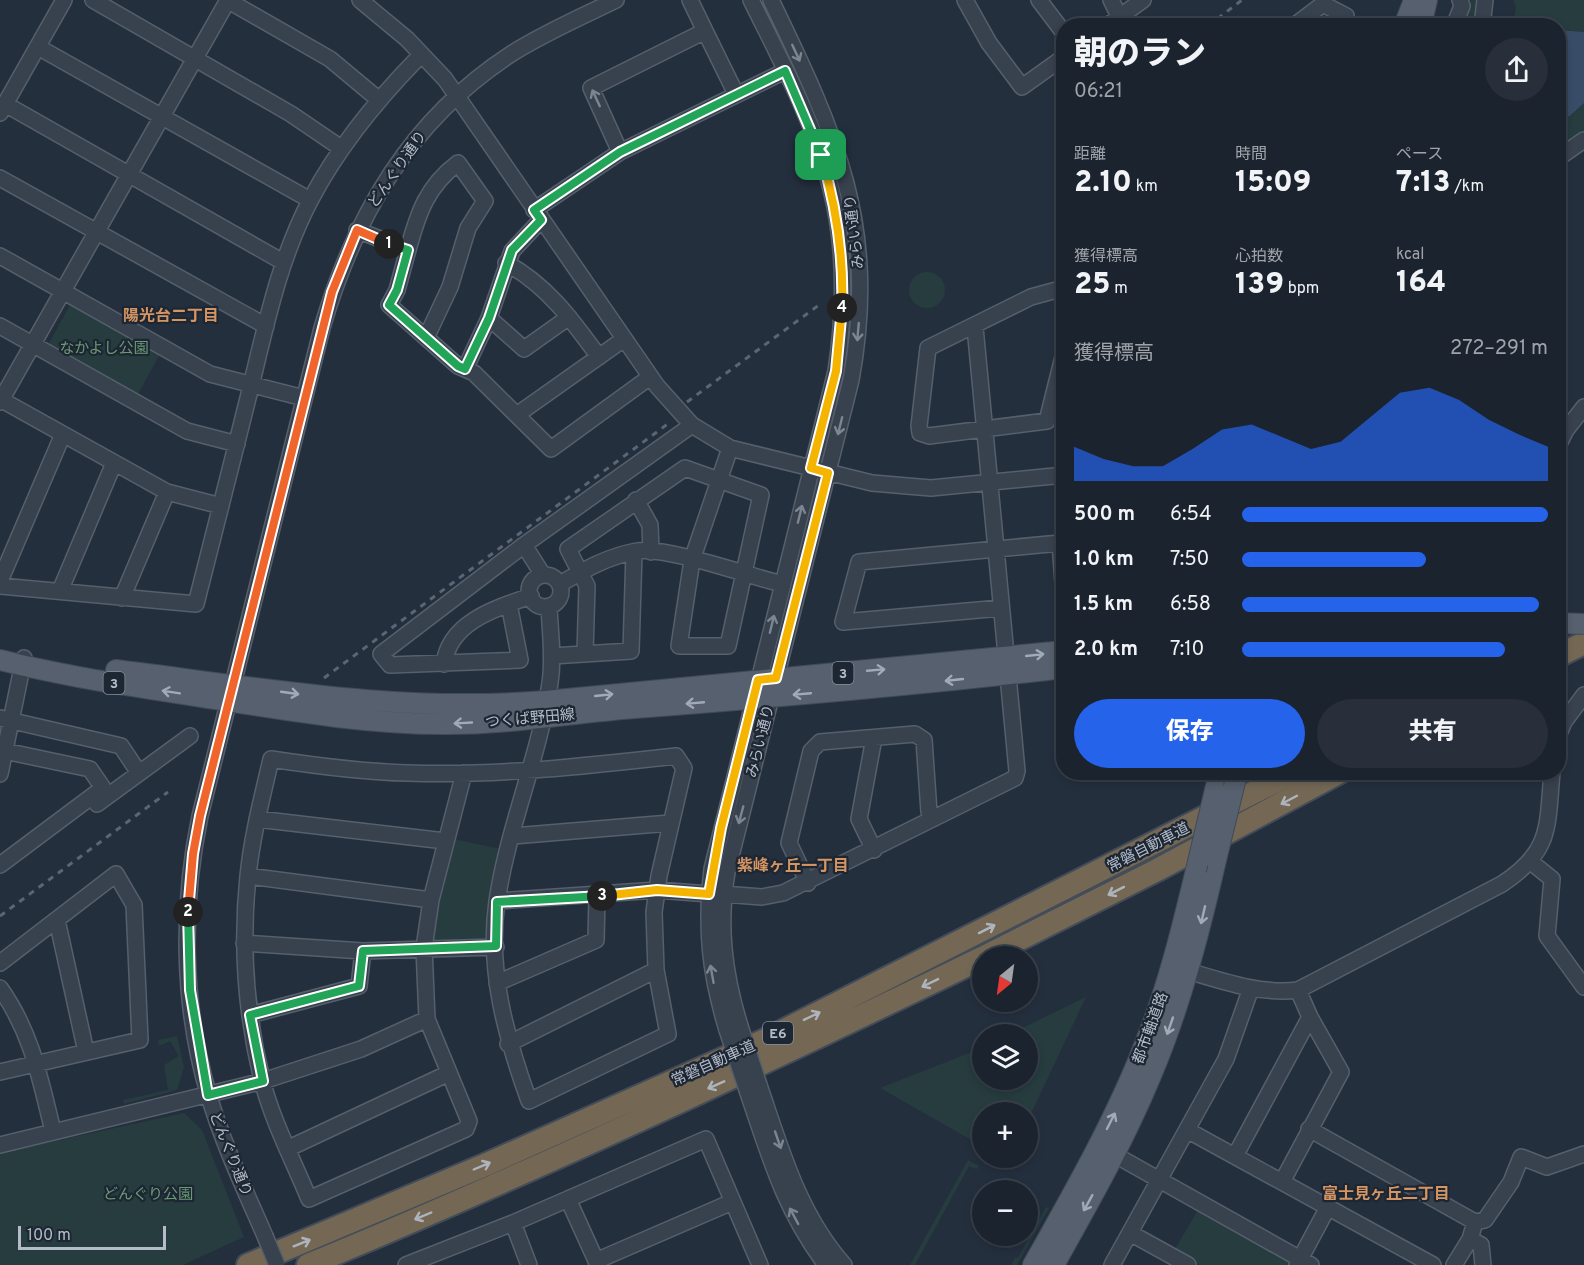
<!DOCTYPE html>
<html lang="ja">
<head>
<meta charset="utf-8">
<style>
  body { margin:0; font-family:Overpass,"Noto Sans JP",sans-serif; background:#282f3a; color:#f1f3f6; height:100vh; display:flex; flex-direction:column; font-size:22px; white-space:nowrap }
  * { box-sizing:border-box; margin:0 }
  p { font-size:20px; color:#a0a4aa }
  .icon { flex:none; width:33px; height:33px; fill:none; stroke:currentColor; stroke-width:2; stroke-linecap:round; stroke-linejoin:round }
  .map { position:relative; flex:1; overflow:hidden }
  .side { position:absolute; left:1056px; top:18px; width:510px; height:762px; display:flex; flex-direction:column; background:#1b232e; border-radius:24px; box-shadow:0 3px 9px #0003,0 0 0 2px #39404a }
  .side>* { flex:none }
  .needle { width:39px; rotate:209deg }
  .controls { position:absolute; left:972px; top:946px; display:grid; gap:12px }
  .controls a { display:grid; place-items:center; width:66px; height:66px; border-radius:50%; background:#1b232e; box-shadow:0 3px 9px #0003,0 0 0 2px #39404a; font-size:30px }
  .scale { position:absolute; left:18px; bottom:15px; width:148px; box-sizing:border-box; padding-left:6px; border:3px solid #b4bcc9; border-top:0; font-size:16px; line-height:21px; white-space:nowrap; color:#b4bcc9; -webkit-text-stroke:4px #1d2633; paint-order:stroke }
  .pin { position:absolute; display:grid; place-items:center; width:51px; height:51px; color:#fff; margin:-26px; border-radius:12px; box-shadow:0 3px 9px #0006 }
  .km { position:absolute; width:30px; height:30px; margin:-15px; border-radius:50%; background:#222; color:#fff; font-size:16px; line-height:30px; text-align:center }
  .round { display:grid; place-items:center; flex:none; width:63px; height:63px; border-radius:32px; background:#282f3a }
  .summary { display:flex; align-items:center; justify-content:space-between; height:102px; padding:0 18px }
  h1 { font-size:33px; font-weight:800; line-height:45px }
  .metrics { display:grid; grid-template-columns:repeat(3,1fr); gap:9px; height:102px; padding:6px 18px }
  .metrics div { display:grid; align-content:center }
  .metrics b { font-size:30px; font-weight:800 }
  .metrics small { font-size:16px; font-weight:400 }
  .metrics p { font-size:16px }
  .chart { height:168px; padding:12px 18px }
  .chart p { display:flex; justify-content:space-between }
  .chart svg { width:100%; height:108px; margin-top:6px; fill:#2563eb; opacity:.7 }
  .cta { display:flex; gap:12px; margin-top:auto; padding:12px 18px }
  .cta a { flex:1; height:69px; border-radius:36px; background:#2563eb; color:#fff; font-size:24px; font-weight:800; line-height:69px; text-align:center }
  .cta a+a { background:#282f3a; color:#f1f3f6 }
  ul { padding:0 18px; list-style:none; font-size:20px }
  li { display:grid; grid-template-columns:96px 72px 1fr; align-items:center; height:45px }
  li i { height:15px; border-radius:8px; background:#2563eb }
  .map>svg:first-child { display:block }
  .green { fill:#263c3f }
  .water { fill:#394c67 }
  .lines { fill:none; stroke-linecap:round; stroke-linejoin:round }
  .minor-casing { stroke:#565f6c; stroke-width:18 }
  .major-casing { stroke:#414a57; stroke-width:22 }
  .highway-casing { stroke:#434c59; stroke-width:26 }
  .minor { stroke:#38414e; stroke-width:15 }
  .major { stroke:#56606e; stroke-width:20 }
  .highway { stroke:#746855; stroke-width:22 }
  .rail { stroke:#5a6575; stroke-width:3; stroke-dasharray:6 6; stroke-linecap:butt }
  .minor-bridge-casing { stroke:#565f6c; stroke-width:18; stroke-linecap:butt }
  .major-bridge-casing { stroke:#414a57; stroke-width:22; stroke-linecap:butt }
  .minor-bridge { stroke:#38414e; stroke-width:15 }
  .major-bridge { stroke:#56606e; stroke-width:20 }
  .oneway { stroke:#7c8592 }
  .oneway2 { stroke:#a1aab7 }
  .oneway3 { stroke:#aeb4bd }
  .split-1-casing { stroke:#fff; stroke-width:12 }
  .split-2-casing { stroke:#fff; stroke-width:12 }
  .split-3-casing { stroke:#fff; stroke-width:12 }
  .split-4-casing { stroke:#fff; stroke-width:12 }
  .split-5-casing { stroke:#fff; stroke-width:12 }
  .split-1 { stroke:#22a559; stroke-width:8 }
  .split-2 { stroke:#f0652b; stroke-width:8 }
  .split-3 { stroke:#22a559; stroke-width:8 }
  .split-4 { stroke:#f5b400; stroke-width:8 }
  .split-5 { stroke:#f5b400; stroke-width:8 }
  .labels { text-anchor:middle; stroke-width:4.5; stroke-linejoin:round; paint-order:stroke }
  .shield { fill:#1d2633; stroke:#878f9c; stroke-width:1.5 }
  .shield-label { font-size:14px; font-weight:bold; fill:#b4bcc9 }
  .street-label { font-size:15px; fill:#b4bcc9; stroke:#1d2633 }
  .park-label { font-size:15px; fill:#6b9a76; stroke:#1d2633 }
  .neighbourhood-label { font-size:16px; font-weight:bold; fill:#d59563; stroke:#1d2633 }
</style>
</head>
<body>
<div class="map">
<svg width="1584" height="1265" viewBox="0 0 1584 1265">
  <rect width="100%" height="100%" fill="#242f3e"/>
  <!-- green -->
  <path class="green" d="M1471,0H1477V17L1473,25L1460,26Z
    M1513,0H1584V32L1559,30L1558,26H1513L1516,7Z
    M1584,103V135L1559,149V119L1571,116Z
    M909 290a18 18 0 1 1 36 0a18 18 0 1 1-36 0Z
    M71,303L161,352L138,394L48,345Z
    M453,839L501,849L490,937L486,941L435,943L431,937L437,899Z
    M1086,997L1028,1120V1113H982V1146L880,1088L982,1048V1080H1028V1035H1008Z
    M177,1036L184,1067L177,1090L124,1104L123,1100L168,1090L164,1065L179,1056L170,1041L159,1046L158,1040Z
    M184,1113L202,1130L244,1237L183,1265H0V1153Z
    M968,1160L979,1166L976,1169L969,1166L915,1265H910Z
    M1046,1207L1049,1208L1017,1265H1011L1015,1258H1018Z
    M1199,1208L1289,1258L1290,1265H1199L1174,1251Z"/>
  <!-- water -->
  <path class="water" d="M1558,30L1584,32V103L1570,116L1559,119Z"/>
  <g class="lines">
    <!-- minor casing -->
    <g class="minor-casing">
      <path id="minor" d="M93,0L291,114L341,148
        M227,0L330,59L378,99
        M360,0L407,39L445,79L657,386L692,425L730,448L872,483L931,488L1064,475
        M690,0L705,31
        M965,0L989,43L1022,87L1064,57
        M1039,0L1064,33
        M1111,0L1124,26
        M1107,26L1143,0
        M1294,26L1323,4L1346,16L1344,26
        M1454,26L1462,6L1460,0
        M1482,26L1485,0
        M38,47L310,200
        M5,104L283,262
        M0,113L64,0
        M620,152L591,88L705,31L736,94
        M1558,158L1584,140
        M0,178L266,326
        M534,210L620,152L785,71
        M357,230L408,250L397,290L389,305L458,366L474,373L551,449L650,377
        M408,250C418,213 427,186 458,163L485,201L468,228L450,287L426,338
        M0,256L210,374L304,398
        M506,263C547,285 572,320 599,357
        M1064,288L1031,297L928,348L919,426L920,433L929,436L1047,421L1064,353
        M489,318L524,349L569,317
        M0,326L187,431L237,444
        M465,369L489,318L512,251L541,220
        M0,399L167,492L221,506
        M0,402L228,0
        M518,414L624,339
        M1558,446L1566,430L1584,407
        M636,500L650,525L651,552
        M1064,543H1060L1064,597
        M524,545L543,575
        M529 591a16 16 0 1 1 32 0a16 16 0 1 1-32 0Z
        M0,581L63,434
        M560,584C584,570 608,556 637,551C666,546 749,576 782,584
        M0,586L196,604C213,536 231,467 248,398C265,330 278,261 311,199C339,146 375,102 417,59
        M60,591L114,463
        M122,598L167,492
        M509,604L520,660L390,665L381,654L524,545L692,425
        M1001,608L843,622L859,562L1060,543
        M585,653L587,586L568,549L685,468L761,495L728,646H679L692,560L730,448
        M552,656L631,651L634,552
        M444,664C449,622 496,608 531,596
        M0,718L121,746L139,773
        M1558,736L1564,722L1584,695
        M0,750L90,769L103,788L0,865
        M464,773L431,900L424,948L427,1019L469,1121L466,1129L309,1199C293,1160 272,1120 262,1080C246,1014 241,943 248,876C252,836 262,798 271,759C317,766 362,772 408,773C497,776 587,766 676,756L684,768L659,876L654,912L656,970L668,1034L529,1101C506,1037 487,970 497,901C508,827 539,757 550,683C554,657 550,632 549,606
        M0,774L24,658
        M97,804L190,736
        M257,819L445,841
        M513,836L670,823
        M874,850L859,819L874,738
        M1531,862L1552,879L1547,936L1584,987
        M248,876L431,900
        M808,883L789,843L811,751L820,742L915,734L924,740L929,812L935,818
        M723,894L762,897L783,893L1015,778L1017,771L975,327
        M497,901L657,890L709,894
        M57,920L86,1052
        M244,943L363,951L496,947
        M0,963L116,874L134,905L140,1040L0,1072
        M1178,968C1217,979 1257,995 1298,990L1502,884C1552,851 1547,827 1552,772
        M497,983L596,940L597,896
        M0,988C32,1033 40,1079 53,1131
        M250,1015L359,986L363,951
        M740,1026C724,974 718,926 727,872L851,380C879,226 836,135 771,0
        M727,1030C710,974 705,928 712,869L836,371C845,311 846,249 831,189C815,123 781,61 751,0
        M508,1044L656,970
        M759,1085C781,1149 798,1213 844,1265
        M747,1090C770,1157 783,1207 826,1265
        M1309,1129L1475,1222L1470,1239L1454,1265
        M1187,1130L1433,1265
        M0,1145L263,1081L361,1049L427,1019
        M287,1149L449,1073
        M1235,1156L1310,1017
        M1124,1160L1311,1265
        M1282,1182L1341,1072L1310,1017L1298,990
        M568,1199L598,1265
        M1475,1222L1485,1220L1511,1182L1521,1157L1547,1167L1584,1154
        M513,1223L529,1265
        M1130,1233L1188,1265
        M265,1236C245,1190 223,1144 209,1096C182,1006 181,907 200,816L322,328C355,215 410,120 511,54C544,33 581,17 616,0
        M1470,1239L1481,1245L1483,1265
        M596,1261L732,1202
        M406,1265L513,1223L706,1139L760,1265
        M1112,1265L1226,1059L1251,988
        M1297,1265L1328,1207"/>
    </g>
    <!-- major casing -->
    <g class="major-casing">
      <path id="major" d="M1404,26L1414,0
        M1421,26L1427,0
        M0,660C66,677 134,686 201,697C281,709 361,724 442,724C506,725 570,713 635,708C778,697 921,685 1064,668
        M116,670C263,688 397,713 546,701L1064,651
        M1215,790L1220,772
        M1033,1265C1074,1192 1116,1119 1146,1041C1168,986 1182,928 1196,870
        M1054,1265C1088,1204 1123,1143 1150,1078C1180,1008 1199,934 1216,860"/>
    </g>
    <!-- highway casing -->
    <g class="highway-casing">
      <path id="highway" d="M1558,656L1584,643
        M984,957L1157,870L1340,772
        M248,1265L485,1165L765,1040L1294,772
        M308,1265C536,1171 760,1066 982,958"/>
    </g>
    <!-- minor -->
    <use href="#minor" class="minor"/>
    <!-- major -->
    <use href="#major" class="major"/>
    <!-- highway -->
    <use href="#highway" class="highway"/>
    <!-- rail -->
    <path class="rail" d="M1208,26L1242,0
      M687,402L819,305
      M324,678L669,423
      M0,916L168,792"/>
    <!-- minor-bridge casing -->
    <g class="minor-bridge-casing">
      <path id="minor-bridge" d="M740,1026L759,1085
        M727,1030L747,1090
        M265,1236L277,1265"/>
    </g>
    <!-- major-bridge casing -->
    <g class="major-bridge-casing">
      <path id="major-bridge" d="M1558,623L1584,624
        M1216,860L1236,778
        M1196,870L1215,790"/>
    </g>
    <!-- minor-bridge -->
    <use href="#minor-bridge" class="minor-bridge"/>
    <!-- major-bridge -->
    <use href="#major-bridge" class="major-bridge"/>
  </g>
  <!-- one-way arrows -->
  <defs><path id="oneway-shaft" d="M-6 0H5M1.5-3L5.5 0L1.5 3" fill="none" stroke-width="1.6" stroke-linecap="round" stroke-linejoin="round" transform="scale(1.5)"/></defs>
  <g class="oneway">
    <use href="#oneway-shaft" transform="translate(796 53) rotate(65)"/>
    <use href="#oneway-shaft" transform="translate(596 98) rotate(-115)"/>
    <use href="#oneway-shaft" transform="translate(858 332) rotate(95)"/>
    <use href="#oneway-shaft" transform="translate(840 426) rotate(104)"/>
    <use href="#oneway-shaft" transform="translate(800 514) rotate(-76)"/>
    <use href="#oneway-shaft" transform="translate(772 624) rotate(-76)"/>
    <use href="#oneway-shaft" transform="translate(741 815) rotate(105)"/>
    <use href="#oneway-shaft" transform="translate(712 974) rotate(-100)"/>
    <use href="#oneway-shaft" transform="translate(778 1140) rotate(71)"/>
    <use href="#oneway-shaft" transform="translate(794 1216) rotate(-118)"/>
  </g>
  <g class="oneway2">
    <use href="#oneway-shaft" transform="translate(1035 655) rotate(-6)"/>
    <use href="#oneway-shaft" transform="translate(876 670) rotate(-5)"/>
    <use href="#oneway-shaft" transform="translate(954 680) rotate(174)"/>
    <use href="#oneway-shaft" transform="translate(171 692) rotate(-171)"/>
    <use href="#oneway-shaft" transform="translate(290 693) rotate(8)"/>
    <use href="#oneway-shaft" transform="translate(802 694) rotate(175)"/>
    <use href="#oneway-shaft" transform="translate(604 695) rotate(-6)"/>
    <use href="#oneway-shaft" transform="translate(695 703) rotate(175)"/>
    <use href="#oneway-shaft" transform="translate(463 723) rotate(177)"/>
    <use href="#oneway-shaft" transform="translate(1203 915) rotate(103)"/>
    <use href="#oneway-shaft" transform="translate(1170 1026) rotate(109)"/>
    <use href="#oneway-shaft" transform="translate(1111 1121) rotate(-63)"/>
    <use href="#oneway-shaft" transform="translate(1088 1203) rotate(119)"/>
  </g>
  <g class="oneway3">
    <use href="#oneway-shaft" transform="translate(1289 800) rotate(152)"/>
    <use href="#oneway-shaft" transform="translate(1116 891) rotate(153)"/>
    <use href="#oneway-shaft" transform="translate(987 929) rotate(-27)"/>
    <use href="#oneway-shaft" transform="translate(930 983) rotate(154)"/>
    <use href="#oneway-shaft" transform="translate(812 1016) rotate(-26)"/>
    <use href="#oneway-shaft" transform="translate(716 1085) rotate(156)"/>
    <use href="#oneway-shaft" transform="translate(482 1166) rotate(-23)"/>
    <use href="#oneway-shaft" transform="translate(423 1216) rotate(157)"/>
    <use href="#oneway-shaft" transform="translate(302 1243) rotate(-22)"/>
  </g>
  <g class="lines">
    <!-- split-1 casing -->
    <g class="split-1-casing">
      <path id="split-1" d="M389,244L408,250L397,290L389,305L458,366L465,369L489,318L512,250L541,220L534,210L620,152L785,71L821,155"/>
    </g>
    <!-- split-2 casing -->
    <g class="split-2-casing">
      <path id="split-2" d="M188,912L193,854L200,816L332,292L357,230L389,244"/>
    </g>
    <!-- split-3 casing -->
    <g class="split-3-casing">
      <path id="split-3" d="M188,912L190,990L208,1095L263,1081L250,1015L359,986L363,951L496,946L497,902L602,896"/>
    </g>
    <!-- split-4 casing -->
    <g class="split-4-casing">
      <path id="split-4" d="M602,896L657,890L709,894L721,828L758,680L776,678L828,473L811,468L836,371L842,308"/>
    </g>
    <!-- split-5 casing -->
    <g class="split-5-casing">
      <path id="split-5" d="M821,155C836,205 844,256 842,308"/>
    </g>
    <!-- split-1 -->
    <use href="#split-1" class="split-1"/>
    <!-- split-2 -->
    <use href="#split-2" class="split-2"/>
    <!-- split-3 -->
    <use href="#split-3" class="split-3"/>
    <!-- split-4 -->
    <use href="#split-4" class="split-4"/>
    <!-- split-5 -->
    <use href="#split-5" class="split-5"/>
  </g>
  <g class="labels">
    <!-- shield labels -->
    <g class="shield">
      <rect x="832.5" y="662" width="21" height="22" rx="4.5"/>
      <rect x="103.5" y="672" width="21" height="22" rx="4.5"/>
      <rect x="763" y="1022" width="30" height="22" rx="4.5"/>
    </g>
    <g class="shield-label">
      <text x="843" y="678">3</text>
      <text x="114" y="688">3</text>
      <text x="778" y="1038">E6</text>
    </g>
    <!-- street labels -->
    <g class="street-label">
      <text transform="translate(397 169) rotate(-55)" y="5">どんぐり通り</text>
      <text transform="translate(854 232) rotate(-97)" y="5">みらい通り</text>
      <text transform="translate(530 718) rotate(-5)" y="5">つくば野田線</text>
      <text transform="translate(760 741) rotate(-76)" y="5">みらい通り</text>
      <text transform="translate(1148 847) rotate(-27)" y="5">常磐自動車道</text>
      <text transform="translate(1150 1028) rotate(-70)" y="5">都市軸道路</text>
      <text transform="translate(713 1063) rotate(-24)" y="5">常磐自動車道</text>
      <text transform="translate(231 1154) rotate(68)" y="5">どんぐり通り</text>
    </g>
    <!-- park labels -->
    <g class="park-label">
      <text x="104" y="353">なかよし公園</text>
      <text x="148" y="1199">どんぐり公園</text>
    </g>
    <!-- neighbourhood labels -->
    <g class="neighbourhood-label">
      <text x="171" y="321">陽光台二丁目</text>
      <text x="793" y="871">紫峰ヶ丘一丁目</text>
      <text x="1386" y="1199">富士見ヶ丘二丁目</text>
    </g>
  </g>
</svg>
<div class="controls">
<a><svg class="needle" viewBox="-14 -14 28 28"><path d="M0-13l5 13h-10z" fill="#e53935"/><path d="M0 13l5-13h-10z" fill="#a0a4aa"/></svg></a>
<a><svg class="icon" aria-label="layers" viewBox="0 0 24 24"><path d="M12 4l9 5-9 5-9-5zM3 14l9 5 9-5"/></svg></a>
<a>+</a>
<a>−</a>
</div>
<div class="scale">100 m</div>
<div class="pin" style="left:821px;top:155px;background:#1e9e55"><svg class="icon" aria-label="arrive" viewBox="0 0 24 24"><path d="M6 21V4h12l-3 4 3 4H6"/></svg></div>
<b class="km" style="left:389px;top:244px">1</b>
<b class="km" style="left:188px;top:912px">2</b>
<b class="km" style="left:602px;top:896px">3</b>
<b class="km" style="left:842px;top:308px">4</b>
<section class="side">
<div class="summary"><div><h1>朝のラン</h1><p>06:21</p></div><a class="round"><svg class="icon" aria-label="share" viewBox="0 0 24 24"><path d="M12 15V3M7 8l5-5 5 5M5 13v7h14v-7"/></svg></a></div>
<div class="metrics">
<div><p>距離</p><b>2.10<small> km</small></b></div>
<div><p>時間</p><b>15:09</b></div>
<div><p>ペース</p><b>7:13<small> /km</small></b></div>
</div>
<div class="metrics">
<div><p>獲得標高</p><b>25<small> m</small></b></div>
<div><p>心拍数</p><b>139<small> bpm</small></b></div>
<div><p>kcal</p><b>164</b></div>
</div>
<div class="chart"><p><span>獲得標高</span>272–291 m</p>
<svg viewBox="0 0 160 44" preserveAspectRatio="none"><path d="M0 44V30L10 35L20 38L30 38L40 31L50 23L60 21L70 26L80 31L90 28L100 18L110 8L120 6L130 11L140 19L150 25L160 30V44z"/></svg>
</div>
<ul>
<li><b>500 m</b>6:54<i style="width:100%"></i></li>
<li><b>1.0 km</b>7:50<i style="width:60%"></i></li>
<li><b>1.5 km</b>6:58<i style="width:97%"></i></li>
<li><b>2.0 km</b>7:10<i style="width:86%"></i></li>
</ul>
<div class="cta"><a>保存</a><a>共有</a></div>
</section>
</div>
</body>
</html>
